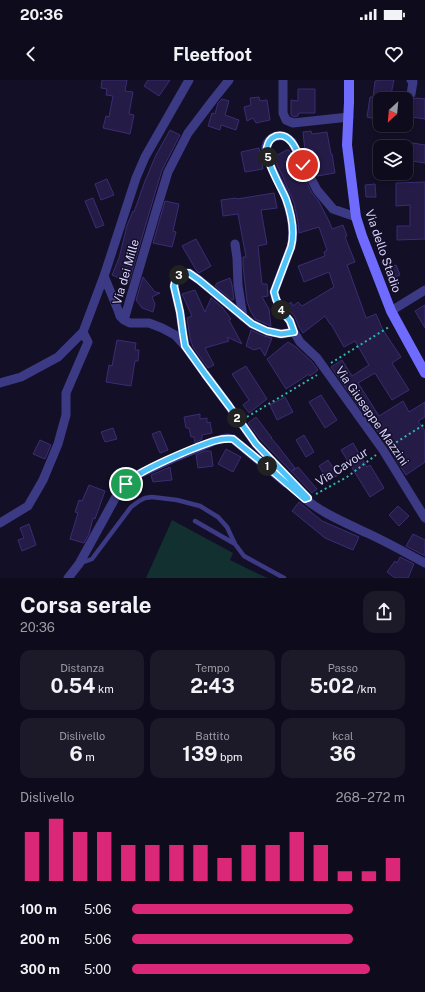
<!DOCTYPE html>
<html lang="it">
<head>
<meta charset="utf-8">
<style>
  body { margin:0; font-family:"Public Sans",sans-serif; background:#1c1929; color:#f1f3f6; height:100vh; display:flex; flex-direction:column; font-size:15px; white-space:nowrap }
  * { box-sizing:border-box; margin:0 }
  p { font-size:13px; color:#9b9ba3 }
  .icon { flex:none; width:22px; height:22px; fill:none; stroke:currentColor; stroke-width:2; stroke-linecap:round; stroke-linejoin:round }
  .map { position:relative; height:498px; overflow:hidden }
  .details { display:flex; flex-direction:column; background:#0e0b1c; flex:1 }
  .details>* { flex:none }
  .needle { width:26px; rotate:206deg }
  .fabs { position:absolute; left:373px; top:12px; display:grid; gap:8px }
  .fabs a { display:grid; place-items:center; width:40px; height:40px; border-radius:8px; background:#0e0b1c; box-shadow:0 2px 6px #0003,0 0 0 1px #2e2b3b; font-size:20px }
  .pin { position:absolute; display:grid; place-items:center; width:34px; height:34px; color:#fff; margin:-17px; border:2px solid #fff; border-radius:50%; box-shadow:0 1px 4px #0007 }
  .km { position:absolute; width:20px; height:20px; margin:-10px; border-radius:50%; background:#222; color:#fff; font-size:11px; line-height:20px; text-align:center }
  .round { display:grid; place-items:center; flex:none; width:42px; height:42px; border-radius:12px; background:#1c1929 }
  .overview { display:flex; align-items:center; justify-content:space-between; height:68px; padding:0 20px }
  h1 { font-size:22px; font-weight:700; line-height:30px }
  .figures { display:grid; grid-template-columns:repeat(3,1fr); gap:6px; height:68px; padding:4px 20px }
  .figures div { display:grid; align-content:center; border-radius:10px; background:#1c1929; text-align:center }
  .figures b { font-size:20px; font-weight:700 }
  .figures small { font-size:11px; font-weight:400 }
  .figures p { font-size:11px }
  .chart { height:112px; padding:8px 20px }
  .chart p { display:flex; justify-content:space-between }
  .chart svg { width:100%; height:72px; margin-top:4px; stroke:#db2777; stroke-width:6 }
  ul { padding:0 20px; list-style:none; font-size:13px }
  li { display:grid; grid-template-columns:64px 48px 1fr; align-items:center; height:30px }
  li i { height:10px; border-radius:5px; background:#db2777 }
  .status { display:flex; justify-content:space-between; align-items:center; height:28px; padding:0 20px; background:#0e0b1c; direction:ltr }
  .status svg { height:11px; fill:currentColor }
  header { display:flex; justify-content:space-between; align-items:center; height:52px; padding:0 20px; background:#0e0b1c; font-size:18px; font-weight:700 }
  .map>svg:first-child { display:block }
  .green { fill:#12302f }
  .building { fill:#241b47; stroke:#3b2d73 }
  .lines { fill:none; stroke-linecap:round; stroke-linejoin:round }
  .path { stroke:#2fb8b0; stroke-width:2; stroke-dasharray:2 3; stroke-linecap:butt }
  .lane { stroke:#3d3a85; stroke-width:4.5 }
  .street { stroke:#3d3a85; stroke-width:9 }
  .secondary { stroke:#6f6bff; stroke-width:10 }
  .route-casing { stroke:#fff; stroke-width:8 }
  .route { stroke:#4fc3f7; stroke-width:5 }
  .labels { text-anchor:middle; stroke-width:3; stroke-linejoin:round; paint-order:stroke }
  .street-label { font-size:12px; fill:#d9d4ff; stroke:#130f26 }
</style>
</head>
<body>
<div class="status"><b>20:36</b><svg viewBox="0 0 49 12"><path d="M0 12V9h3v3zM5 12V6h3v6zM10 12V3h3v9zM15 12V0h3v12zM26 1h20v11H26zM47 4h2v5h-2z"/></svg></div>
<header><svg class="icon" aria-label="back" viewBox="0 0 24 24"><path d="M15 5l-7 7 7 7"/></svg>Fleetfoot<svg class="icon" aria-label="heart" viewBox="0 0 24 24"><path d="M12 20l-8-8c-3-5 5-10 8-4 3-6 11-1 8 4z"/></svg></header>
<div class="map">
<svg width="425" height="498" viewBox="0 0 425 498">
  <rect width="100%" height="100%" fill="#130f26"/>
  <!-- green -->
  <path class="green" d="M172,440L233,473L230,480L267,498H146Z"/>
  <!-- building -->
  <path class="building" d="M102,0H127L125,11L133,12L129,34L134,35L130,54L103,48L106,36L109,37L113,16L106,15L107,9L101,8Z
    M148,0H170L159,16L144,6Z
    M378,0H394L390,19H380V40L367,37L370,17H373L375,1H377Z
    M298,9H315V33H299L298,36L294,37L291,35V20L298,21Z
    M259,17L260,21L267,20L270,40L256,43L253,38L247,41L244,27L251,25L250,18Z
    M406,17L410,20L416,18L425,19V39L406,36Z
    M222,19L229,21L225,35L239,40L236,50L221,45L220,50L208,46L212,33L215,34L218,23Z
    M170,50L180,55L162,90L155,113L129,202L112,195L119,178L126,150V148L133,131L134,132L145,101L156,75Z
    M311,51L312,54L327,52L331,74H332L335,93L317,96L313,70L305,71L303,52Z
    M406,62L425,65V83L406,80Z
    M259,68L263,89L245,92L241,72Z
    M287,70H289L312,113L318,120L329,141L332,149L343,145L347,156L345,157L355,182L347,185L366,238L376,234L383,250L401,277L392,283L409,310L392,320L375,293L358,303L379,336L403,321L409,332L425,322V337L418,341L425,351V382L406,395L388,367L366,334L365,335L331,287L342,280L352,296L369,285L355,261L344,267L331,244H330L325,236L303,253L299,247L295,237L286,226L291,222L293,226L298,222L302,226L334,207L329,192L304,202L298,186L325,176L324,172L327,170L319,147L299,153L298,142L294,123L283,97L273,77Z
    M107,99L114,115L101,120L95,104Z
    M425,102V159L397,160V146H410V125L396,126V103Z
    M375,104L376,117H366L365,105Z
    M274,113L277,128L261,130L267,164L258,166L262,204H267L268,216L262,217L269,229L271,246L255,239L250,230L247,221L243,185V177H246L238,134L223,136L221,120L236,118L237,119Z
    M93,118L104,145L96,148L85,121Z
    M165,121L179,124L173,151L176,152L172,167L153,163Z
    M196,159L211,186L199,193L196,190L182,166Z
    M396,185L400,195L391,199L387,189Z
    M143,197L155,212L160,213L152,217L155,224L153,232L142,228L136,220Z
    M230,198L232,205L234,219L232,220L215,206L217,203Z
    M195,210L205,232L211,218L222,227L231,239L229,240L242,264L227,257L229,261L205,268L214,285L208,288L193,267L190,258L187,238L192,236L182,214Z
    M425,225V248L415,231Z
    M251,250L264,256L272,258L265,276L260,268L254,270L246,266Z
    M117,260L136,263L135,270H139L138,281H135L131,306L106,302L109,285L112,286Z
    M288,262L296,267L312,282L318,290L310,296L309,294L286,309L267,279Z
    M246,286L267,319L249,333L243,325L249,320L232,294Z
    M321,315L337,340L325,348L309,322Z
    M285,317L293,332L277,340L270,325Z
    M200,334V339L207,338V343L210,342L212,353L202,355V359L195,363L194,357H191L189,348H186L184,337Z
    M256,337L272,358H271L278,366L295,388L292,391L298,387L317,409L312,413L261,360L248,343Z
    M113,348L117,359L105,362L101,352Z
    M160,351L168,370L160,373L152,354Z
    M304,355L314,372L306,377L296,360Z
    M40,360L51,365L45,379L33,374Z
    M353,363L367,387L370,385L384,408L370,417L341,370Z
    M226,369L241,377L233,392L218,384Z
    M205,371H211L213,386L198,388L196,375Z
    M328,380L338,395L328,401L319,386Z
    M170,387L172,400L153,402L151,395Z
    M89,405L105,411L95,439L93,438L89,454L84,463L70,459L78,433L75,432L79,420L82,421Z
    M299,422L322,441L359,457L353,470L325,458L292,431Z
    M398,426L409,436L399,446L389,435Z
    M29,444L36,465L22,471L18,460L24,458L20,448Z
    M413,454L425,460V476L406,466Z
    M400,477L414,484L408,498H395L387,492L395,481L397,483Z"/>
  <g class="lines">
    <!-- path -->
    <path class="path" d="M331,283L389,247
      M247,337L317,295
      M392,365L425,344
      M316,414L347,397L376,375"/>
    <!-- lane -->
    <path class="lane" d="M195,441L235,464L244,476L284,498
      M81,483L92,479L131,427L139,421L145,418L152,417L177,420L200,426L218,437L227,447L235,464"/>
    <!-- street -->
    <path class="street" d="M229,0L213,20L188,53L168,92L157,128L124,240L130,243H149L162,248L175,255L185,266L205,294L229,326L256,364L308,418L305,419
      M283,0V33L286,40L293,43L349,37
      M411,14L413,2L411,0
      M235,164L237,178L238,205L243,237
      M391,231L425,210
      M124,240L120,236L118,230L104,196L107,187L136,98L145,77L189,0
      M294,252L300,262L317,278L383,370L425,438
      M185,266L183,254L180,232L174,206L176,198L178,195L185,193H189L199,200L252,244L267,251L281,254L294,252L290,241L281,230L276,219L274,212L291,167C295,152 291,133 286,119C284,112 280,106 277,99C273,91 267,80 266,71C265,63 271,56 279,56C284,55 288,58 292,62L317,110L333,129L356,137
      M0,303L21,297L58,277L83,252L104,196
      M302,416C321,433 344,442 367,453C387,462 406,473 425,483
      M0,443L28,426L43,400L58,364L66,335V313L88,262L83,252
      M68,498L79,484L118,413L128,400L139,394L176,377L214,361L226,358L233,359L286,403"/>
    <!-- secondary -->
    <path class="secondary" d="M349,0V22L347,65L356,137L362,156L391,231L425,293"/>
  </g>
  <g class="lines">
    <!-- route casing -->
    <g class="route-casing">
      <path id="route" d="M126,404C134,392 198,366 214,361C221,359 226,358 233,359L271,390L305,419L308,418L256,364L229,326L205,294L185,266L183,254L180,232L174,206L176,198L182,193H189L199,200L252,244L267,251L281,254L294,252L290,241L281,230L276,219L274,212L291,167C295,152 291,133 286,119C281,107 264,79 267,67C268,62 271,58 276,56C292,52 298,74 303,85"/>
    </g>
    <!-- route -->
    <use href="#route" class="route"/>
  </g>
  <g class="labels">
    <!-- street labels -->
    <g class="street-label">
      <text transform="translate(383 171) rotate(71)" y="4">Via dello Stadio</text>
      <text transform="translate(126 192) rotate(-74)" y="4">Via dei Mille</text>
      <text transform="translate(372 336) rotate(55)" y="4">Via Giuseppe Mazzini</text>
      <text transform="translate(342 387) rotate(-33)" y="4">Via Cavour</text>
    </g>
  </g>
</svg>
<div class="fabs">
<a><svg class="needle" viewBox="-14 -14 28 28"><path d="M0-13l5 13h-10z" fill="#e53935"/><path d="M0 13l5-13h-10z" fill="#9b9ba3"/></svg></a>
<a><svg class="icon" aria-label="layers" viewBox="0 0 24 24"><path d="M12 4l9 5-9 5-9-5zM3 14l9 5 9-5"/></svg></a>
</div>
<div class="pin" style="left:126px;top:404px;background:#1e9e55"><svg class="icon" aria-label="arrive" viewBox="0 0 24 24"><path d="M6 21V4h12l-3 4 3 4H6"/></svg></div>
<div class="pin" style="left:303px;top:85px;background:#d93025"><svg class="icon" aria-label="check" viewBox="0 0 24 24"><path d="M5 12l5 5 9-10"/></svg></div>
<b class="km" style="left:267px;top:386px">1</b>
<b class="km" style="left:237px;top:338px">2</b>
<b class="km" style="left:179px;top:195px">3</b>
<b class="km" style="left:281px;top:230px">4</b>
<b class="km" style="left:268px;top:77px">5</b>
</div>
<section class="details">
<div class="overview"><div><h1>Corsa serale</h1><p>20:36</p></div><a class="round"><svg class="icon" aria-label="share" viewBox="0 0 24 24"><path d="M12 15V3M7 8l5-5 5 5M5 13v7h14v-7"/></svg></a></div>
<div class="figures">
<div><p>Distanza</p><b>0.54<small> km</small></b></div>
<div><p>Tempo</p><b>2:43</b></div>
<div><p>Passo</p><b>5:02<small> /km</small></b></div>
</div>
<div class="figures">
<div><p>Dislivello</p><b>6<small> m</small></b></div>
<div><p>Battito</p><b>139<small> bpm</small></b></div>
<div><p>kcal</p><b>36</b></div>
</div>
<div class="chart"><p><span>Dislivello</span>268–272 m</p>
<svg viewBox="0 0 160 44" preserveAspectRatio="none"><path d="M5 44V14M15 44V6M25 44V14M35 44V14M45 44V22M55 44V22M65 44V22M75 44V22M85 44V30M95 44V22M105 44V22M115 44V14M125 44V22M135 44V38M145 44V38M155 44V30"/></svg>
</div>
<ul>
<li><b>100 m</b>5:06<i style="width:81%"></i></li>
<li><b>200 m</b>5:06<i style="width:81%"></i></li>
<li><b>300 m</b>5:00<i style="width:87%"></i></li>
</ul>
</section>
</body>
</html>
